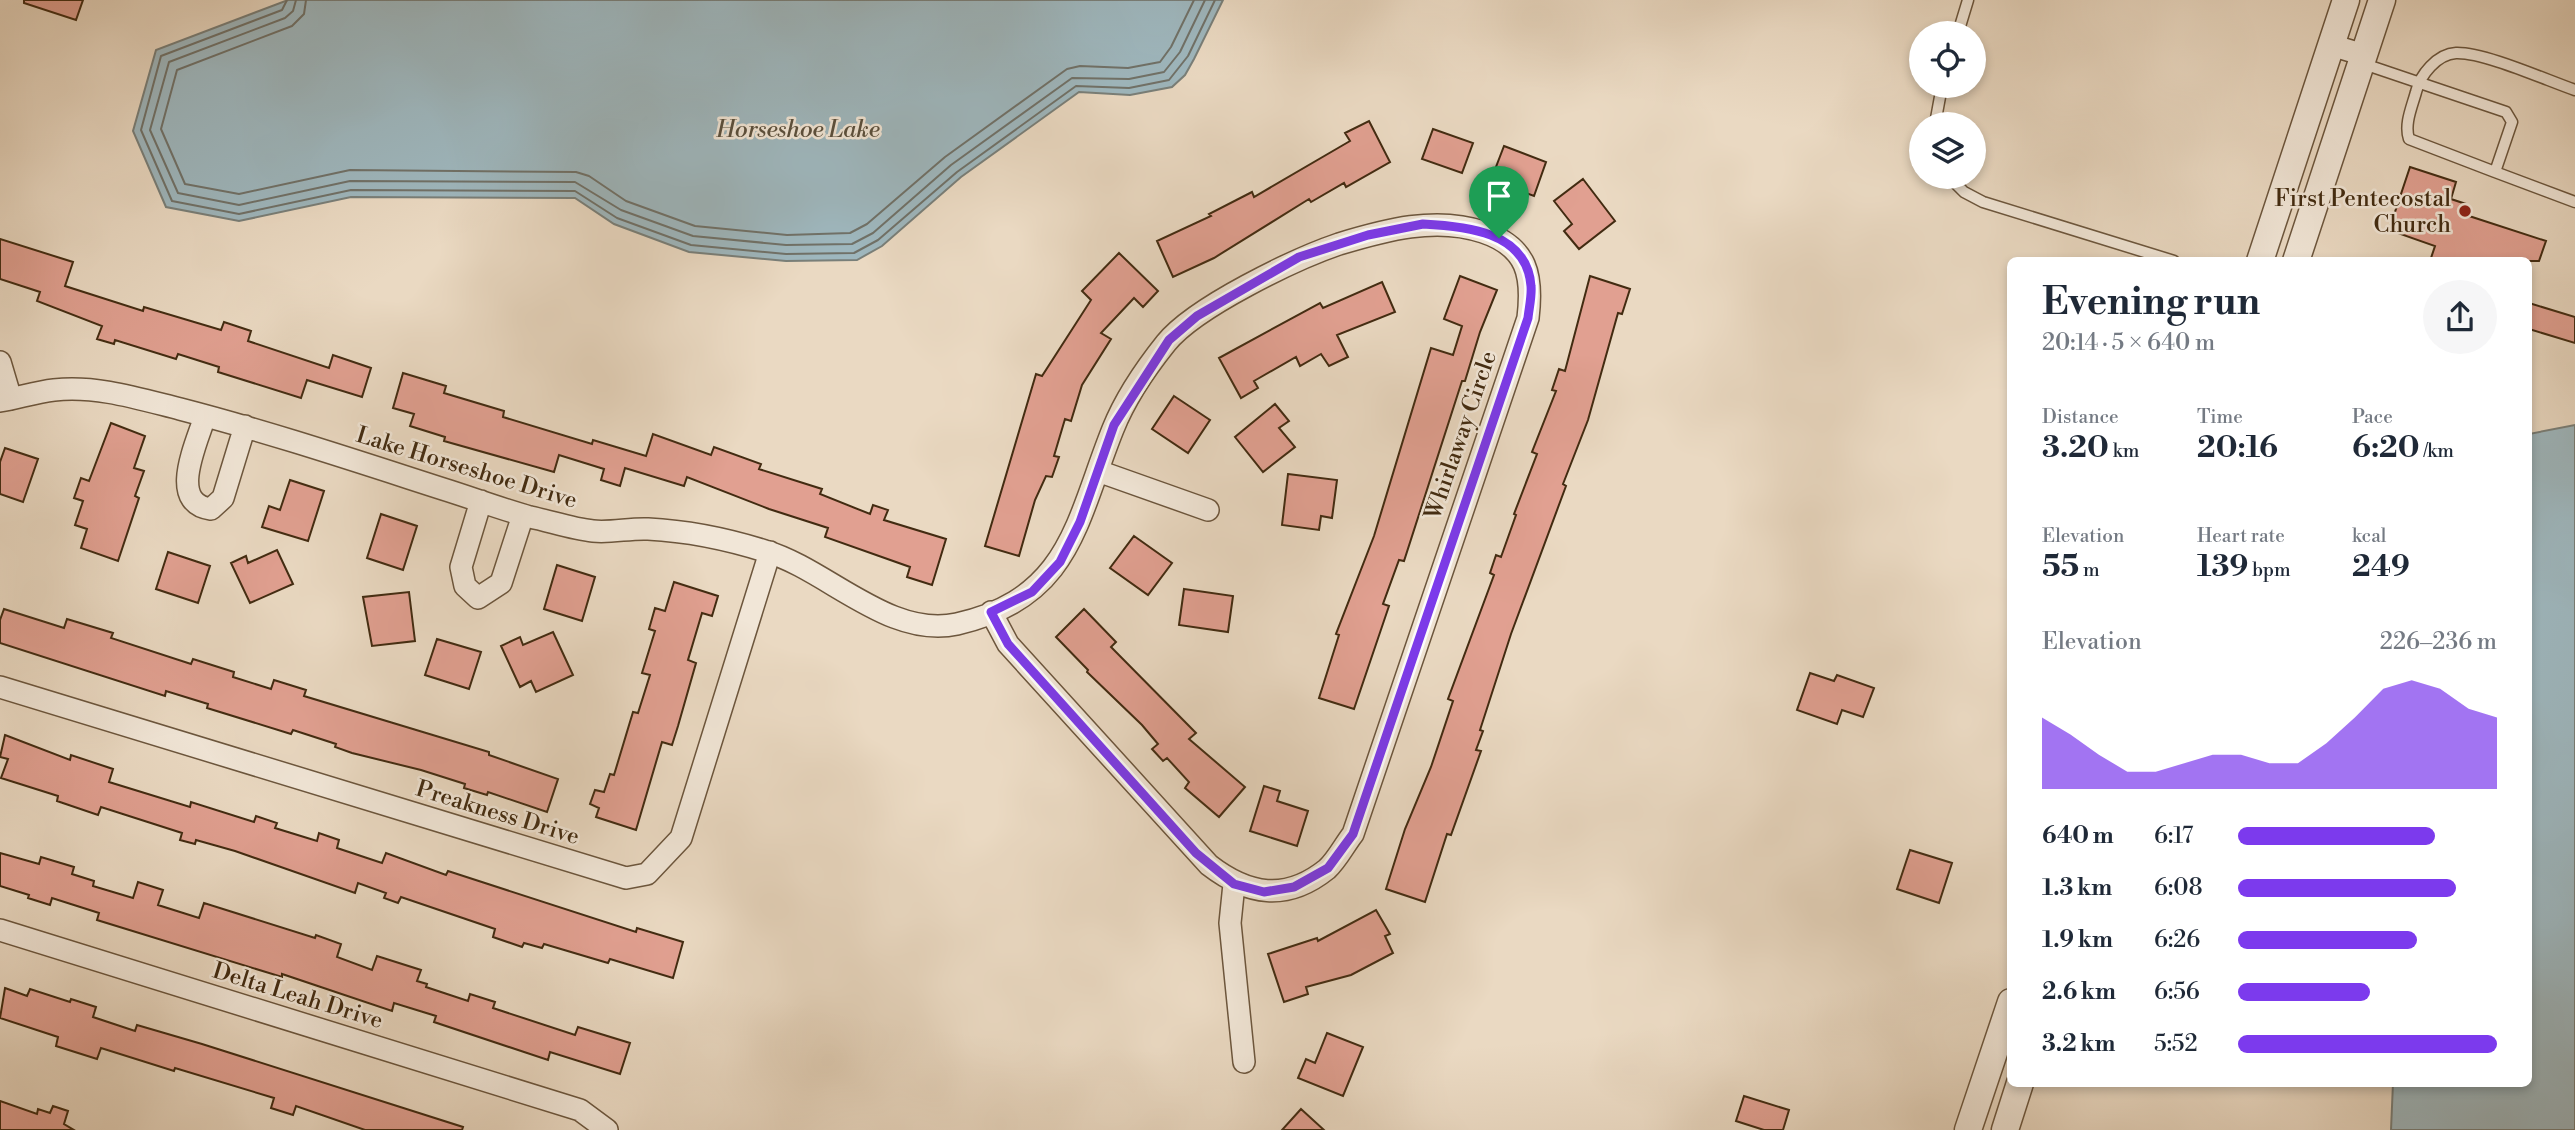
<!DOCTYPE html>
<html lang="en">
<head>
<meta charset="utf-8">
<style>
  body { margin:0; font-family:"Libre Bodoni",serif; background:#f6f6f7; color:#1f2937; height:100vh; display:flex; flex-direction:column; font-size:26px; white-space:nowrap }
  * { box-sizing:border-box; margin:0 }
  p { font-size:23px; color:#747a83 }
  .icon { flex:none; width:38px; height:38px; fill:none; stroke:currentColor; stroke-width:2; stroke-linecap:round; stroke-linejoin:round }
  .map { position:relative; flex:1; overflow:hidden }
  .side { position:absolute; left:2007px; top:257px; width:525px; height:830px; display:flex; flex-direction:column; background:#fff; border-radius:10px; box-shadow:0 4px 10px #0003 }
  .side>* { flex:none }
  .fabs { position:absolute; left:1909px; top:21px; display:grid; gap:14px }
  .fabs a { display:grid; place-items:center; width:77px; height:77px; border-radius:50%; background:#fff; box-shadow:0 4px 10px #0003; font-size:35px }
  .pin { position:absolute; display:grid; place-items:center; width:60px; height:60px; color:#fff; margin:-72px -30px; border-radius:50% 50% 50% 0; rotate:-45deg; box-shadow:0 0 7px #0007 }
  .pin .icon { rotate:45deg }
  .round { display:grid; place-items:center; flex:none; width:74px; height:74px; border-radius:37px; background:#f6f6f7 }
  .headline { display:flex; align-items:center; justify-content:space-between; height:119px; padding:0 35px }
  h1 { font-size:38px; font-weight:700; line-height:52px }
  .metrics { display:grid; grid-template-columns:repeat(3,1fr); gap:10px; height:119px; padding:7px 35px }
  .metrics div { display:grid; align-content:center }
  .metrics b { font-size:30px; font-weight:700 }
  .metrics small { font-size:19px; font-weight:400 }
  .metrics p { font-size:19px }
  .chart { height:196px; padding:14px 35px }
  .chart p { display:flex; justify-content:space-between }
  .chart svg { width:100%; height:126px; margin-top:7px; fill:#7c3aed; opacity:.7 }
  ul { padding:0 35px; list-style:none; font-size:23px }
  li { display:grid; grid-template-columns:112px 84px 1fr; align-items:center; height:52px }
  li i { height:18px; border-radius:9px; background:#7c3aed }
  .map>svg:first-child { display:block }
  .water { fill:#9eb7be; stroke:#797f79; stroke-width:2 }
  .lines { fill:none; stroke-linecap:round; stroke-linejoin:round }
  .shore { stroke:#707168; stroke-width:2 }
  .building { fill:#e1a091; stroke:#422b11; stroke-width:2 }
  .service-casing { stroke:#6c563d; stroke-width:13 }
  .minor-casing { stroke:#6c563d; stroke-width:24 }
  .tertiary-casing { stroke:#6c563d; stroke-width:29 }
  .service { stroke:#f1e6d7; stroke-width:10 }
  .minor { stroke:#f1e6d7; stroke-width:21 }
  .tertiary { stroke:#f1e6d7; stroke-width:26 }
  .route-casing { stroke:#fff; stroke-width:14 }
  .route { stroke:#7c3aed; stroke-width:9 }
  .poi-dot { fill:#8f2418; stroke:#f1e6d7; stroke-width:2.5 }
  .labels { text-anchor:middle; stroke-width:5; stroke-linejoin:round; paint-order:stroke }
  .poi-label { font-size:23px; fill:#422b11; stroke:#f1e6d7; text-anchor:end }
  .street-label { font-size:23px; fill:#422b11; stroke:#f1e6d7 }
  .water-label { font-size:24px; font-style:italic; fill:#594e3c; stroke:#f1e6d7 }
</style>
</head>
<body>
<div class="map">
<svg width="2575" height="1130" viewBox="0 0 2575 1130">
  <rect width="100%" height="100%" fill="#ead9c2"/>
  <filter id="stains"><feTurbulence type="fractalNoise" baseFrequency=".00286" numOctaves="4"/><feColorMatrix values="0 0 0 0 .2 0 0 0 0 .09 0 0 0 0 .02 0 0 0 .5 -.17"/></filter>
  <radialGradient id="worn" r=".72"><stop offset=".6" stop-color="#630" stop-opacity="0"/><stop offset="1" stop-color="#630" stop-opacity=".3"/></radialGradient>
  <!-- water -->
  <path class="water" d="M288,0H1223L1194,59L1185,75L1172,87L1130,95L1079,92L961,177L882,246L857,260L786,261L689,252L614,224L575,198L351,197L239,221L166,207L133,131L156,50Z
    M2575,425V1130H2391L2393,1083H2529V434Z"/>
  <g class="lines">
    <!-- shore -->
    <path class="shore" d="M287,0L282,10L161,56L141,130L172,201L239,214L351,190L575,191L617,218L691,245L786,254L854,253L878,240L957,172L1076,86L1129,88L1169,80L1188,56L1215,0
      M296,0L293,11L285,18L169,62L150,130L178,193L239,205L350,181L575,182L621,210L693,236L786,245L852,244L873,233L951,165L1072,78L1129,79L1164,72L1180,52L1205,0
      M306,0L304,14L292,26L177,70L161,129L185,184L239,194L350,170L576,172L589,176L626,201L695,226L787,235L850,233L867,224L945,157L1067,69L1080,66L1128,68L1160,62L1171,47L1194,0"/>
  </g>
  <!-- building -->
  <path class="building" d="M24,0H83L76,20L24,3Z
    M1369,121L1390,162L1346,187L1344,183L1311,202L1309,199L1214,258L1173,277L1157,241L1211,216L1209,214L1252,192L1254,197L1350,141L1345,133Z
    M1433,129L1473,143L1462,173L1422,159Z
    M1504,146L1546,162L1534,196L1491,180Z
    M2410,167L2456,182L2451,199L2466,204L2463,214L2546,241L2539,261H2430L2435,246L2389,230Z
    M1583,179L1615,221L1579,249L1564,231L1572,224L1554,201Z
    M0,239L73,262L65,286L143,311L144,307L221,330L224,322L251,331L248,341L329,368L333,355L371,368L362,397L307,380L301,398L218,372L219,367L178,354L176,359L115,340L114,344L97,339L102,326L37,301L40,292L0,279Z
    M1119,253L1158,291L1143,307L1134,298L1101,333L1111,339L1082,385L1071,421L1065,419L1054,456L1059,457L1052,477L1046,476L1035,500L1019,556L985,546L1036,374L1042,376L1091,300L1082,291Z
    M1460,276L1497,290L1480,332L1465,381H1462L1404,561L1399,560L1383,604L1389,606L1354,709L1319,698L1339,635L1336,634L1374,536L1431,348L1453,355L1462,326L1444,319Z
    M1590,276L1630,289L1622,314L1618,313L1588,420L1563,484L1566,486L1511,634L1480,730L1483,731L1476,750L1481,751L1451,835L1447,834L1425,902L1386,889L1405,829L1431,767L1453,701L1448,699L1494,575L1490,573L1496,555L1501,557L1516,515L1514,514L1537,454L1532,452L1556,391L1552,390L1559,369L1565,371Z
    M1382,282L1395,312L1337,335L1348,357L1329,366L1321,354L1300,366L1296,357L1254,381L1258,388L1241,398L1219,358L1320,303L1323,308Z
    M2529,303L2575,317V343L2529,329Z
    M403,373L446,386L444,393L504,411L503,417L592,444L593,440L646,456L653,434L711,455L714,447L761,464L759,469L822,489L820,494L870,514L873,505L888,510L884,520L946,539L932,585L907,577L910,567L825,537L828,528L769,509L687,477L684,486L625,468L620,486L601,480L604,469L559,455L554,472L444,441L445,437L410,426L414,414L393,408Z
    M1174,396L1210,420L1188,453L1152,429Z
    M1275,404L1289,421L1279,428L1295,447L1263,472L1235,437Z
    M111,423L145,436L134,468L144,471L135,496L139,498L118,561L81,548L87,529L75,525L83,501L74,498L81,478L89,481Z
    M5,448L38,459L23,502L0,494V462Z
    M1288,474L1337,480L1332,518L1321,516L1319,530L1282,525Z
    M290,480L324,491L308,541L262,527L269,506L280,510Z
    M381,514L417,526L403,570L367,558Z
    M1134,536L1172,563L1148,595L1110,568Z
    M277,550L293,584L250,603L231,563L246,556L248,563Z
    M168,552L210,566L198,603L156,589Z
    M557,565L595,577L582,621L544,609Z
    M674,582L718,596L712,616L702,613L688,660L696,663L678,726L672,745L662,742L636,830L596,817L599,808L590,804L595,790L604,792L610,774L614,775L633,712L638,713L650,675L642,673L655,631L649,629L655,608L665,611Z
    M1184,589L1233,596L1228,632L1179,625Z
    M409,592L415,641L372,646L363,597Z
    M4,609L64,628L67,619L113,633L111,638L191,664L193,659L234,672L233,677L271,689L274,680L306,690L304,696L489,752V755L558,779L547,812L488,792L487,795L464,788L465,784L421,770L352,753L335,747L336,744L293,730L291,734L207,708L208,704L166,691L165,696L0,643V620Z
    M1084,609L1116,642L1111,647L1196,733L1189,739L1245,787L1219,817L1185,788L1189,782L1167,758L1163,761L1152,749L1158,744L1142,725L1087,672L1088,670L1056,637Z
    M553,632L573,675L536,692L531,681L520,687L501,646L520,637L523,645Z
    M437,639L481,652L469,689L425,675Z
    M1810,673L1834,681L1837,675L1874,688L1863,717L1842,710L1837,724L1797,710Z
    M5,735L70,760L71,755L113,769L109,782L190,807L191,802L254,822L256,816L277,823L275,828L317,841L319,833L339,840L337,848L382,863L386,853L446,875L448,871L636,932L637,928L683,942L673,978L610,959L608,963L544,944L542,948L524,943L522,947L493,937L495,929L401,897L398,903L384,898L386,893L358,883L355,893L235,851L196,840L195,844L180,840L182,833L101,807L98,815L57,801L58,796L1,778L8,759L0,757Z
    M1264,786L1280,791L1277,801L1308,811L1297,846L1250,831Z
    M1910,850L1952,863L1939,903L1897,889Z
    M0,853L39,864L41,857L74,867L72,874L94,881L93,886L133,898L138,882L163,890L158,905L199,918L204,903L315,938L316,935L341,944L337,957L372,970L377,956L421,970L417,981L427,984L426,987L468,1001L470,994L495,1002L493,1008L575,1035L578,1027L630,1043L620,1074L550,1052L548,1060L434,1022L436,1016L394,1003L392,1011L282,974V977L97,920L99,913L52,898L50,905L28,898L29,895L0,886Z
    M1376,910L1390,934L1385,936L1393,953L1351,975L1306,987L1308,994L1284,1002L1268,954L1317,938L1318,941Z
    M5,988L27,996L30,989L70,1002L71,999L96,1007L93,1017L135,1031L137,1025L202,1044L463,1127L462,1130H365L296,1106L293,1115L271,1108L274,1098L175,1068L174,1071L101,1048L97,1059L56,1046L58,1037L0,1018Z
    M1327,1033L1363,1047L1343,1096L1298,1078L1306,1059L1315,1063Z
    M1744,1096L1789,1110L1783,1130H1764L1736,1121Z
    M0,1101L37,1114L38,1109L50,1113L53,1106L68,1111L64,1124L74,1130H0Z
    M1301,1109L1324,1130H1282Z"/>
  <g class="lines">
    <!-- service casing -->
    <g class="service-casing">
      <path id="service" d="M1958,33L1968,0
        M2361,63L2506,112L2512,122L2495,172L2575,202
        M1935,124L1942,86
        M2495,172L2409,139C2404,124 2412,107 2416,92C2420,75 2437,54 2456,53C2484,52 2546,80 2575,90
        M1949,177L1964,192L1983,202L2174,261"/>
    </g>
    <!-- minor casing -->
    <g class="minor-casing">
      <path id="minor" d="M2331,45L2364,55
        M0,362L11,399
        M0,401C18,398 36,392 54,390C96,385 140,399 180,409C269,432 356,461 443,489C472,498 501,509 530,517C550,521 572,529 593,531C611,533 630,528 648,529C687,531 727,539 765,551C827,569 889,639 957,624C1071,598 1076,521 1113,429C1125,399 1146,368 1166,343C1195,307 1295,259 1339,244C1385,230 1436,216 1483,232C1528,247 1533,276 1528,318L1353,834C1345,844 1337,860 1327,869C1286,902 1248,895 1209,865L1008,644L991,612
        M205,416C197,443 167,503 211,509L223,498L245,426
        M1098,471L1208,510
        M481,501L461,567L465,586L478,598L501,583L523,515
        M0,687L626,878L647,874L681,838L770,552
        M1234,884L1230,923L1244,1062
        M0,930L580,1110L607,1130"/>
    </g>
    <!-- tertiary casing -->
    <g class="tertiary-casing">
      <path id="tertiary" d="M2260,261L2346,0
        M2296,261L2382,0
        M1968,1130L2011,1002
        M2005,1130L2020,1083"/>
    </g>
    <!-- service -->
    <use href="#service" class="service"/>
    <!-- minor -->
    <use href="#minor" class="minor"/>
    <!-- tertiary -->
    <use href="#tertiary" class="tertiary"/>
  </g>
  <g class="lines">
    <!-- route casing -->
    <g class="route-casing">
      <path id="route" d="M1423,224C1464,226 1527,231 1531,286C1532,296 1529,308 1528,318L1353,834L1328,868L1294,887L1264,892L1234,884L1196,853L1008,644L991,612L1032,592L1060,562L1080,522L1114,425L1169,340L1197,316L1299,257L1368,235Z"/>
    </g>
    <!-- route -->
    <use href="#route" class="route"/>
  </g>
  <!-- markers -->
  <circle class="poi-dot" cx="2465" cy="211" r="7"/>
  <g class="labels">
    <!-- poi labels -->
    <g class="poi-label">
      <text x="2451" y="206">First Pentecostal<tspan x="2451" dy="26">Church</tspan></text>
    </g>
    <!-- street labels -->
    <g class="street-label">
      <text transform="translate(1460 435) rotate(-71)" y="8">Whirlaway Circle</text>
      <text transform="translate(467 467) rotate(17)" y="8">Lake Horseshoe Drive</text>
      <text transform="translate(498 812) rotate(17)" y="8">Preakness Drive</text>
      <text transform="translate(298 995) rotate(17)" y="8">Delta Leah Drive</text>
    </g>
    <!-- water labels -->
    <g class="water-label">
      <text x="798" y="137">Horseshoe Lake</text>
    </g>
  </g>
  <rect width="100%" height="100%" filter="url(#stains)"/>
  <rect width="100%" height="100%" fill="url(#worn)"/>
</svg>
<div class="fabs">
<a><svg class="icon" aria-label="locate" viewBox="0 0 24 24"><circle cx="12" cy="12" r="6"/><path d="M12 2v4M12 18v4M2 12h4M18 12h4"/></svg></a>
<a><svg class="icon" aria-label="layers" viewBox="0 0 24 24"><path d="M12 4l9 5-9 5-9-5zM3 14l9 5 9-5"/></svg></a>
</div>
<div class="pin" style="left:1499px;top:238px;background:#1e9e55"><svg class="icon" aria-label="arrive" viewBox="0 0 24 24"><path d="M6 21V4h12l-3 4 3 4H6"/></svg></div>
<section class="side">
<div class="headline"><div><h1>Evening run</h1><p>20:14 · 5 × 640 m</p></div><a class="round"><svg class="icon" aria-label="share" viewBox="0 0 24 24"><path d="M12 15V3M7 8l5-5 5 5M5 13v7h14v-7"/></svg></a></div>
<div class="metrics">
<div><p>Distance</p><b>3.20<small> km</small></b></div>
<div><p>Time</p><b>20:16</b></div>
<div><p>Pace</p><b>6:20<small> /km</small></b></div>
</div>
<div class="metrics">
<div><p>Elevation</p><b>55<small> m</small></b></div>
<div><p>Heart rate</p><b>139<small> bpm</small></b></div>
<div><p>kcal</p><b>249</b></div>
</div>
<div class="chart"><p><span>Elevation</span>226–236 m</p>
<svg viewBox="0 0 160 44" preserveAspectRatio="none"><path d="M0 44V19L10 25L20 32L30 38L40 38L50 35L60 32L70 32L80 35L90 35L100 28L110 19L120 9L130 6L140 9L150 16L160 19V44z"/></svg>
</div>
<ul>
<li><b>640 m</b>6:17<i style="width:76%"></i></li>
<li><b>1.3 km</b>6:08<i style="width:84%"></i></li>
<li><b>1.9 km</b>6:26<i style="width:69%"></i></li>
<li><b>2.6 km</b>6:56<i style="width:51%"></i></li>
<li><b>3.2 km</b>5:52<i style="width:100%"></i></li>
</ul>
</section>
</div>
</body>
</html>
